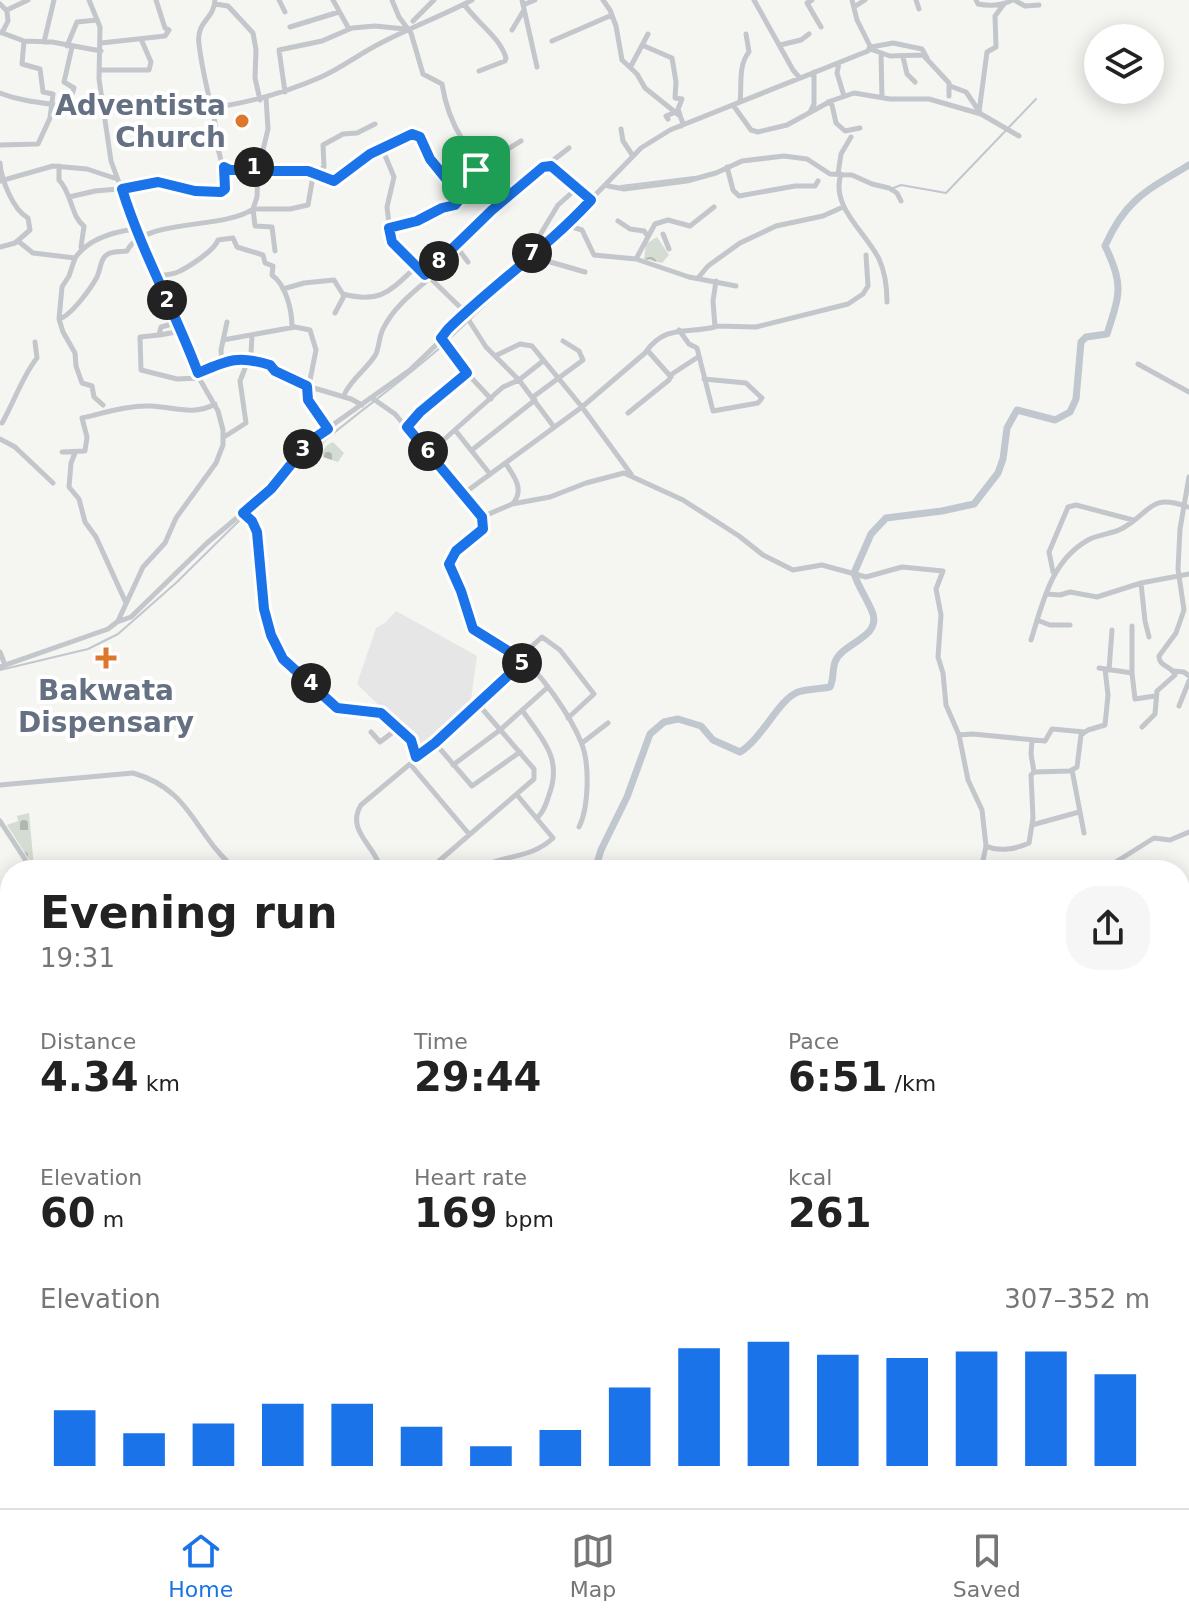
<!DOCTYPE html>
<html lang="en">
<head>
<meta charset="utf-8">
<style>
  body { margin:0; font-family:"DejaVu Sans",sans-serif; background:#f6f6f6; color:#222; height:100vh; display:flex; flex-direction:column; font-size:30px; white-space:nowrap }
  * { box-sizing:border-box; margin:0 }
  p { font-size:26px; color:#767676 }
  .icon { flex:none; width:44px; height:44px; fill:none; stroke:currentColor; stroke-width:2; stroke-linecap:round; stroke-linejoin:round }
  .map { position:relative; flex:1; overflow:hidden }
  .sheet { position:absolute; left:0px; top:860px; width:1190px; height:648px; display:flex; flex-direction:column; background:#fff; border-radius:32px 32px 0 0; box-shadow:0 4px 20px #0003 }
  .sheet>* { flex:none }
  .fabs { position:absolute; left:1084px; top:24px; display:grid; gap:16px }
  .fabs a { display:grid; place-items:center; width:80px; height:80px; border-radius:50%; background:#fff; box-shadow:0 4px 20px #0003; font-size:40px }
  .pin { position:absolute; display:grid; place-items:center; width:68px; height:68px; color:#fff; margin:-34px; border-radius:16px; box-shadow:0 4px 12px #0006 }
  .km { position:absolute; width:40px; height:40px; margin:-20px; border-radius:50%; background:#222; color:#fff; font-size:22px; line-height:40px; text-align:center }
  .round { display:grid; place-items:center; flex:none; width:84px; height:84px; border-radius:32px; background:#f6f6f6 }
  .headline { display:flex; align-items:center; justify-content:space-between; height:136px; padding:0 40px }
  h1 { font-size:44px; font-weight:600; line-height:60px }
  .figures { display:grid; grid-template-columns:repeat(3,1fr); gap:12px; height:136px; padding:8px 40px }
  .figures div { display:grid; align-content:center }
  .figures b { font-size:40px; font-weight:600 }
  .figures small { font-size:22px; font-weight:400 }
  .figures p { font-size:22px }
  .chart { height:224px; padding:16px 40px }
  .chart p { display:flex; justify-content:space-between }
  .chart svg { width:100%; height:144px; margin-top:8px; stroke:#1a73e8; stroke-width:6 }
  .tab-bar { display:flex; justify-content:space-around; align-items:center; height:112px; border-top:2px solid #e0e0e0; background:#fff; font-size:22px; color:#767676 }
  .tab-bar a { display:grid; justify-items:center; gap:4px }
  .tab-bar .on { color:#1a73e8 }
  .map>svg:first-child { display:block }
  .built { fill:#e5e6e5 }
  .cemetery { fill:url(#cemetery-stones) }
  .park { fill:url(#park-crowns) }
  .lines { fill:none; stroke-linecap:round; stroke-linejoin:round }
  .stream { stroke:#c0c7ce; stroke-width:2 }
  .river { stroke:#c0c7ce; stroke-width:7 }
  .minor { stroke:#c3c6ca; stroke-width:5 }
  .route-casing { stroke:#fff; stroke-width:16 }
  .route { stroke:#1a73e8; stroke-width:10 }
  .poi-dot { fill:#dd772b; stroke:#fff; stroke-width:3 }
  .labels { text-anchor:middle; stroke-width:8; stroke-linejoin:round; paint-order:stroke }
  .poi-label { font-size:28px; font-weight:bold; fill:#657082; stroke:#fff; text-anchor:end }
</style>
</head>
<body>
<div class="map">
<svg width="1189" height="1508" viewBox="0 0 1189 1508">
  <defs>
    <pattern id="cemetery-stones" width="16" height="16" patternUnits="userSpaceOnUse" patternTransform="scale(2)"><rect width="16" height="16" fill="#d5dcd3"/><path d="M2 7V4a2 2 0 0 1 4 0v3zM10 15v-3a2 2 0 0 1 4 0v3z" fill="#b0b7b1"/></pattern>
    <pattern id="park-crowns" width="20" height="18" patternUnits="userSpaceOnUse" patternTransform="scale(2)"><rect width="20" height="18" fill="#d5dcd3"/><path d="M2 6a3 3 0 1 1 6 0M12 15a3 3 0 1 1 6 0" fill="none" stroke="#b0b7b1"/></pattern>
  </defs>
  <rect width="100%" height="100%" fill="#f5f5f2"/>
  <!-- built -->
  <path class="built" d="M396,611L477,656L470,706L423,748L357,684L376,628L385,623Z"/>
  <!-- cemetery -->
  <path class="cemetery" d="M333,442L344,453L338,462L323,457C322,449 326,445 333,442Z
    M29,813L34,867L7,825L18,821L17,816Z"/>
  <!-- park -->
  <path class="park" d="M657,237L669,255L662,263L644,259L646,244Z"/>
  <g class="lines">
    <!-- stream -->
    <path class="stream" d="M621,186L694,177
      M891,189L901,185L946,193L1036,99
      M447,341L576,219
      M284,477C333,429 391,391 442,346
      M0,670L88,649L118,634L177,582L254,506"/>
    <!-- river -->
    <path class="river" d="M595,870L601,850L627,797L650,734L664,722L678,719L701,726L713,740L740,752C762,739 779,699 798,692C807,689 820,689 830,687C834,679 832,671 835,662C842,643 880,638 873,614C868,600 858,587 854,573L871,534L886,518L942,511L974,504L998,473L1003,459L1007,428L1017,410L1055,420L1070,412L1076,399L1081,342L1086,337L1107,334C1120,294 1124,284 1105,246C1125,200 1147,190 1189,165
      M0,1465H10"/>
    <!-- minor -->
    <path class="minor" d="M89,0L100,27L99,79L111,161L148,261L179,322L199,378L218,411L223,430V445L216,463L176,518L165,543L143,567L118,621
      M279,0L285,12
      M333,0L349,29
      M522,0L537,67
      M603,0L610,10L616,26L622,60L637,74L645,88L680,116L683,123L681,126
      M754,0L793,70L799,77
      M812,0L807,3L821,27
      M916,0L919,9
      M976,0L978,4C988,6 1003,6 1012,0
      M1014,0L1025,6L1039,5
      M0,4L7,11L8,21L2,33
      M215,4L228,6L253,33L256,50L255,78L260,100
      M464,4C476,22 500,37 506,58L505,61L479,71
      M523,5L535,0
      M854,7L865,0
      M7,10L28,0
      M413,21L434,0
      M290,27L339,12
      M512,30L524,10
      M0,32L24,41L52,42L101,51
      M552,41L612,15
      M44,42L54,0
      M101,43L165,36L169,30L165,28L156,0
      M642,45L672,58L676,82L675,98L682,99L678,109L680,115
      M780,45L801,40L809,34
      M67,46L77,22L97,20
      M871,47L893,43L922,49L927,58
      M870,49L890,56L923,55L949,83V96
      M881,53L882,98
      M903,57L907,74L915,82
      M839,63L837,73L844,96
      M631,66L648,34
      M100,70H149L151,62L141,39
      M950,86L966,92L981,114L1019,136
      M285,92L279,50L322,41L352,28L375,26L405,29
      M0,93C23,102 47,103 71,107C154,120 244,111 321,77C342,68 359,54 379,44C409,28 442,16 472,0
      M740,101C742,85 738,65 749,52L746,34
      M828,102L832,105L836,123L845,131L860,128
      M733,105L751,130L758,132L787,125L831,101L854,93L890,99H929L981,114
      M68,107L74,88L64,82L72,47
      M811,110L814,104V72
      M979,112L987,52L996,47L995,16L1004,4
      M668,119L666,116L676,112
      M621,129L623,141L633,156
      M0,145L38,144L50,118L53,94L43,92L40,69L22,64L24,41
      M381,151L407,134L417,135L430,159L452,186L461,183L481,166C477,154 469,149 462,139C452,123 445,103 442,84L423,74L411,33L399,17L392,0
      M0,163C1,179 13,210 28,218L30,230L15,243L0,247
      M481,165L521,141
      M547,165L569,148
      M59,166V180C72,193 71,217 84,226L81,247
      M727,167L733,190L739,196L795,186H815L818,181
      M225,168L240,170L260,166
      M258,171H308L334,181L377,151L384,153L394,177L387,207L391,240L461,308L486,347L519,380L554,427
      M838,174L841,154L851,137
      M841,174C830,207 866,232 879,259C885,272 887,288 887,302
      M0,181L53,166L87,169L117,179
      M608,186L624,189L687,181L716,173L742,161L784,156L807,159L830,174L852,175L872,184L889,188L897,193L901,201
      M69,197L95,191L130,188L158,182L205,192L224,191C227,175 221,163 218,148C216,138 216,127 214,117C208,94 202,69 199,44C196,21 214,20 215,0
      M618,221L630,229L644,231L647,235
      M566,225L582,230L594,255L636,259L689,277L736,286
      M390,228L417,221L442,208L455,205L476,171
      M663,234L669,249
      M18,241L33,253L75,258C88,239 112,232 135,229
      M456,246L468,262
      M275,251L272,227L255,226L253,209H290L308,205L313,176L324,167L323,145L343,134L357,133L375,124
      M534,252L547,261L585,272
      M528,255L558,205L576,189
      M75,258L69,276L62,287L59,319L63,332L75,353L76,366L82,383L92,386L94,397L103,405
      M636,259L655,224L668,220L690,226L714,207
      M425,275L492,210L543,167L551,166L591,200
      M155,276C162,275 174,275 180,271C190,266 215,250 218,240L233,238L237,247L263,255L265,263L273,266L272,275C286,285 292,310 292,327
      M698,278L708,266L740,243L776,226L823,216L843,207
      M283,289L304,283L334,280L344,296L335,313
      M343,294C381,304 390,291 417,266
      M59,319C71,316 91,288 97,277C101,269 100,258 108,254C113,251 122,252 127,251C143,218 223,230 253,209L257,197L258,171L268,129L266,98
      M179,322L161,327L159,335L140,337L141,370L177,379L199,378
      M715,326L756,327L848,304L863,294L868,286L866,255
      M679,330L689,344L697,348L713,411L758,403L762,398L746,383L704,379
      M160,335L181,331
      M441,338L467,373L491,399
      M223,340L295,327L310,330L316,350L307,395L328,429
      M648,351L671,377
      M495,356L520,344L532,346L582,407L631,474
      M222,363L221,350L227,322
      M1138,364L1189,392
      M198,373C228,359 240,355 272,366L274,371L307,386L351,399L362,405
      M345,393C353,377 368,368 376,354C379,347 379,337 383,329C393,308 412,293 430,278
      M533,397L583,360L579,351L563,341
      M372,398L395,414L482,517L483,529L456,551L449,564L461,591L473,629C487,640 505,647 520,657C542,674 571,717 581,742C590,763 589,807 579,827
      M628,413L669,380L672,374L698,357
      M2,423C14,402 23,375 37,358L35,342
      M407,427L420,412L467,373
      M455,430L490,474
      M224,437L246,423L240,381L251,353L252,336
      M0,439L15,447L53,483
      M472,450L535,400
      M62,452L85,451L87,437L82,418C104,413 128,405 151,406C173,407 194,416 215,404
      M75,453L71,463L69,487L79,499L85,522L96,537L126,603
      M429,453L503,387L519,380L543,361
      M506,464C514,476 524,489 514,502
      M463,494L582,407L645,353C665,324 686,334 715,327L713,301L716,281
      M243,513L252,521L257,532L264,609L271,635L283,659L337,708L381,713L411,740L416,757
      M482,517L512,504L550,497L586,483L624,473L683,500L739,536L763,555L793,570L822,565L866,577L902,567L943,571L936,589L941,615L938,657L943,673L946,705L959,735L968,780L982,810L986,846L981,870
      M1053,572L1049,552L1068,507L1076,505L1133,520
      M1141,583L1145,621L1149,637
      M1047,594L1060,595L1070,592L1097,597L1141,583L1189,574
      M1037,620L1050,625H1070
      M1132,626V673
      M1031,640C1043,602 1051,561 1088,540C1099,534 1113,534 1123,528C1152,511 1150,493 1188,507
      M0,652L5,665
      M520,657L542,637L560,650L594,694L568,718
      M0,667L108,629L117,622L131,617L207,543L271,489L310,441L410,370L435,346L455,323L566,225L641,148L670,130L868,51L870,46L857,20L852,0
      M1099,668L1132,673L1135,699L1155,696
      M1109,670L1112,630
      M1174,671L1184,672L1189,676
      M1179,706L1189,681
      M522,710C542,739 563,758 549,795C546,804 544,811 538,817
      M1142,727L1155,714L1157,691L1175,675C1172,666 1159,667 1159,656L1176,633L1184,610L1178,569L1180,529L1189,477
      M371,732L380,742L397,729
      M959,735L973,734L1045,741L1052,729L1085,732
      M1032,740L1031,754L1034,772
      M435,743L472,786L520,752
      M582,743L608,723
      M410,764L469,834
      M453,765L500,730L548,687
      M1072,770L1084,833
      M0,785L133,773C193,790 194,836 237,870
      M0,821L32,870
      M1032,825L1079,812
      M986,846C999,852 1016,849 1029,843L1033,818L1031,775L1034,772L1070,771L1077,767L1081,735L1088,730L1105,725L1108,695L1105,669
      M381,870C377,847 345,831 361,805L435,743L524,661
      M435,870L439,861L534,779V769L478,704
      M477,870C501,854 530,860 553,838L517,795
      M1103,870L1154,838L1170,840L1189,832
      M0,946L10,945
      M1180,978L1189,982
      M1180,1172L1184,1177L1180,1187
      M0,1258H10
      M1180,1260L1189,1263
      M0,1265V1270
      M1180,1340L1189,1318
      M1180,1381L1189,1384
      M539,1498L547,1508
      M785,1498L794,1508
      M849,1498L852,1508
      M913,1498L919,1503L920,1508
      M998,1498L1032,1508
      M1180,1498L1189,1501
      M186,1508L189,1498
      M248,1508L249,1498
      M678,1508L683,1501L695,1498
      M806,1508L834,1498
      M1102,1508L1104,1498"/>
  </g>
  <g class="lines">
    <!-- route casing -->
    <g class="route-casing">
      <path id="route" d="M412,134L420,137L430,159L452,186L461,183L476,170L468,189L455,205L442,208L417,221L389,228L392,242L425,275L492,210L543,167L551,166L591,200C548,247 493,285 448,329L441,338L467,373L420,412L407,427L482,517L483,529L456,551L449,564L461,591L473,629L524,661L435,743L416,757L411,740L381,713L337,708L283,659L271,635L264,609L257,532L252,521L243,513L271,489L310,441L328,429L308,400L307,386L275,371L270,365C238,355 228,360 198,373C175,311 142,253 122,189L158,182L195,191L221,192L225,189L224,167L230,170H240L260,166L258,171H308L334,181L370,154Z"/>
    </g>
    <!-- route -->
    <use href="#route" class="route"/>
  </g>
  <!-- markers -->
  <g class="poi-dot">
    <circle cx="242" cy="121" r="8"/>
    <path d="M102 646h8v8h8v8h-8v8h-8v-8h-8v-8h8z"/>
  </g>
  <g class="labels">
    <!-- poi labels -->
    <g class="poi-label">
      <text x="226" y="115">Adventista<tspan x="226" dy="32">Church</tspan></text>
      <text x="106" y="700" text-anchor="middle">Bakwata<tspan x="106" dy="32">Dispensary</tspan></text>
    </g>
  </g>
</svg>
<div class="fabs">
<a><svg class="icon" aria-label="layers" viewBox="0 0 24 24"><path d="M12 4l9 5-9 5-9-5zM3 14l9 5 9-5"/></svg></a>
</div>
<div class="pin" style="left:476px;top:170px;background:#1e9e55"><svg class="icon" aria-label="arrive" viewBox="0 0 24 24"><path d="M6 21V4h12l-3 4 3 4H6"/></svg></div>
<b class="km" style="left:254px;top:167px">1</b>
<b class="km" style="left:167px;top:300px">2</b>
<b class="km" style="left:303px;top:449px">3</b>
<b class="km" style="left:311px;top:683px">4</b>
<b class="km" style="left:522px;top:663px">5</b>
<b class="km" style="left:428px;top:451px">6</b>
<b class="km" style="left:532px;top:253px">7</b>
<b class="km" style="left:439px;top:261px">8</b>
<section class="sheet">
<div class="headline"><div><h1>Evening run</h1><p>19:31</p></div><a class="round"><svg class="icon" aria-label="share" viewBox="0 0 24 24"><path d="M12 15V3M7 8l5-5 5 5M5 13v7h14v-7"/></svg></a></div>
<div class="figures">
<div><p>Distance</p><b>4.34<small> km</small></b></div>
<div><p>Time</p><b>29:44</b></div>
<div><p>Pace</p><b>6:51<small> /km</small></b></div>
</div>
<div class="figures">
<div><p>Elevation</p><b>60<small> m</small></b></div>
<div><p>Heart rate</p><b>169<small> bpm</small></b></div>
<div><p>kcal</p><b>261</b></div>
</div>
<div class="chart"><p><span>Elevation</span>307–352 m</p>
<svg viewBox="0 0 160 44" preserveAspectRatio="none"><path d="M5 44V27M15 44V34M25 44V31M35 44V25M45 44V25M55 44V32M65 44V38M75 44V33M85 44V20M95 44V8M105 44V6M115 44V10M125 44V11M135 44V9M145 44V9M155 44V16"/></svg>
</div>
</section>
</div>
<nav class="tab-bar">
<a class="on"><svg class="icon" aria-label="home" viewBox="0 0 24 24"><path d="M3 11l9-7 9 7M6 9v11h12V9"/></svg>Home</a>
<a><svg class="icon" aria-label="map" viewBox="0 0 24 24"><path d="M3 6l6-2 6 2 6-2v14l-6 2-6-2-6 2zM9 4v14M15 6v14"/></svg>Map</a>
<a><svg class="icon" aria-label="saved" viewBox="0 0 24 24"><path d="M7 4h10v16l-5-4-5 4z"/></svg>Saved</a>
</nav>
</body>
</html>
